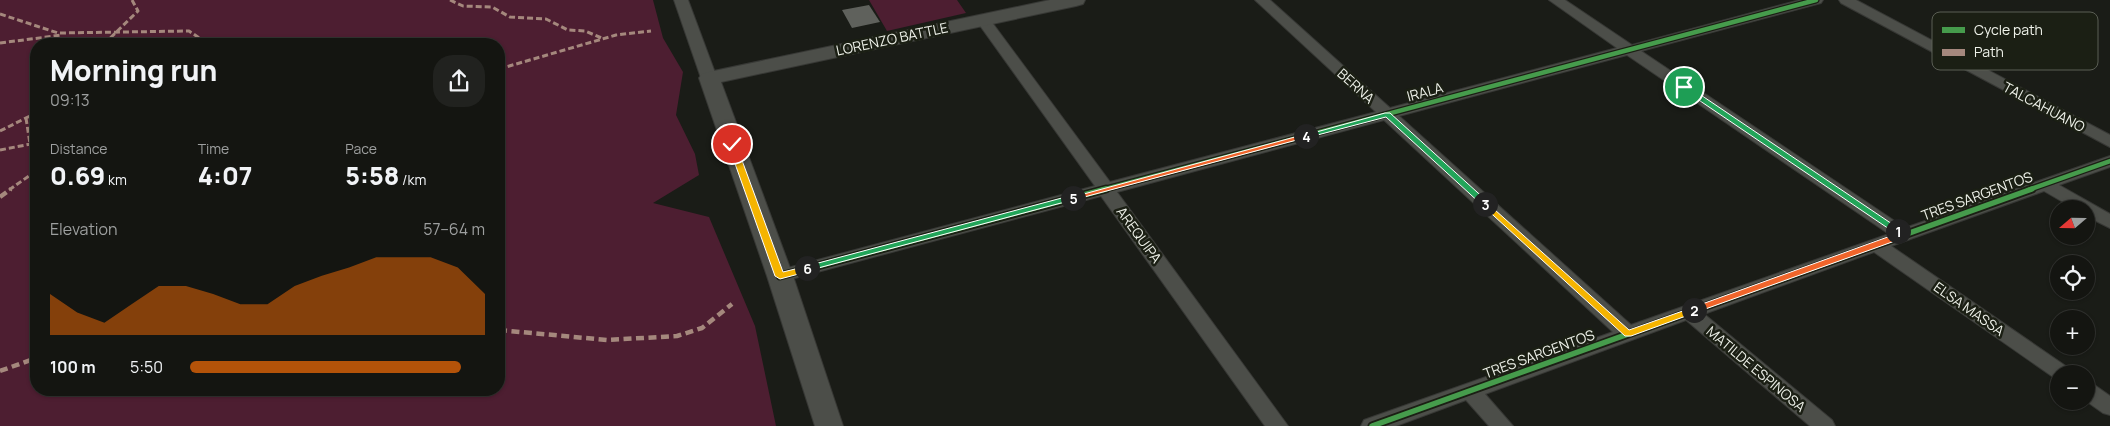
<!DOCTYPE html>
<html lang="en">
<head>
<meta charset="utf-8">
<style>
  body { margin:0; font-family:Manrope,sans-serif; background:#21221f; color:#f1f3f6; height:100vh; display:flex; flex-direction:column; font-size:19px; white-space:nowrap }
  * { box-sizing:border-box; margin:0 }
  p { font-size:16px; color:#9d9f9f }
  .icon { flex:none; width:28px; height:28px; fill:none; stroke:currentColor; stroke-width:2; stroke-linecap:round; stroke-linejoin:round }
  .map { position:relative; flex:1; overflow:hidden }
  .panel { position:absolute; left:30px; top:38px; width:475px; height:358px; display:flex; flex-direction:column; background:#141511; border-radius:20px; box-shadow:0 1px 4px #0004,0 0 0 1px #333431 }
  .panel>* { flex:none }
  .needle { width:32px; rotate:250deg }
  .fabs { position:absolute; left:2050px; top:200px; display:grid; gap:10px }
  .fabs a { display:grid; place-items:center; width:45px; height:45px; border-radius:50%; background:#141511; box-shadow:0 1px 4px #0004,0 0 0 1px #333431; font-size:25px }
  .pin { position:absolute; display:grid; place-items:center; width:42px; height:42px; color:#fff; margin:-21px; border:2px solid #fff; border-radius:50%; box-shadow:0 1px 5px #0007 }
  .km { position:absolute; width:25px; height:25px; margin:-12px; border-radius:50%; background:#222; color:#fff; font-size:14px; line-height:25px; text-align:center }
  .round { display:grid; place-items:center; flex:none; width:52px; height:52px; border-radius:20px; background:#21221f }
  .headline { display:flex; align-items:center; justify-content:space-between; height:85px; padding:0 20px }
  h1 { font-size:28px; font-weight:800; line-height:38px }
  .metrics { display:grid; grid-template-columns:repeat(3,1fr); gap:8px; height:85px; padding:5px 20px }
  .metrics div { display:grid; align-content:center }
  .metrics b { font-size:25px; font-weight:800 }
  .metrics small { font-size:14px; font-weight:400 }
  .metrics p { font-size:14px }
  .chart { height:140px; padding:10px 20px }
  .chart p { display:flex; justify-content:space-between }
  .chart svg { width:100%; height:90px; margin-top:5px; fill:#b45309; opacity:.7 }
  ul { padding:0 20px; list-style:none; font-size:16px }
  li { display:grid; grid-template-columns:80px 60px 1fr; align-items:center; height:38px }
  li i { height:12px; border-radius:6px; background:#b45309 }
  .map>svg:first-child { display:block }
  .green { fill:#4d1e31; fill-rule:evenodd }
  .building { fill:#5f615c }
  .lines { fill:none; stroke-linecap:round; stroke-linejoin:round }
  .street-casing { stroke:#373835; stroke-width:2 }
  .secondary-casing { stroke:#373835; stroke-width:2 }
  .street { fill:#4c4e49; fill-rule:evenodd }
  .secondary { fill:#4c4e49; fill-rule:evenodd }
  .quiet-far1 { stroke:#a5887d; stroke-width:3; stroke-dasharray:6 3; stroke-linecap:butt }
  .quiet { stroke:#a5887d; stroke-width:4.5; stroke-dasharray:8 4.5; stroke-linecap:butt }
  .cycleway-far1-casing { stroke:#1b1f14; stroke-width:7 }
  .cycleway-casing { stroke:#1b1f14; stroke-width:9 }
  .cycleway-far1 { stroke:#469c4c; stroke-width:4.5 }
  .cycleway { stroke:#469c4c; stroke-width:5.5 }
  .split-1 { fill:#22a559; stroke:#fff }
  .split-2 { fill:#f0652b; stroke:#fff }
  .split-3 { fill:#f5b400; stroke:#fff }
  .split-4 { fill:#22a559; stroke:#fff }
  .split-5 { fill:#f0652b; stroke:#fff }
  .split-6 { fill:#22a559; stroke:#fff }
  .split-7 { fill:#f5b400; stroke:#fff }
  .labels { text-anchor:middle; stroke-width:5; stroke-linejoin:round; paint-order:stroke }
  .street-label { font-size:14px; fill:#eef1e9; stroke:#1b1f14 }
  .key { fill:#1b1f14; stroke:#5a5e54; stroke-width:1 }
  .key-label { font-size:14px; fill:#eef1e9 }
</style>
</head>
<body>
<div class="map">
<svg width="2110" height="426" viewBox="0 0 2110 426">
  <rect width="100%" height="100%" fill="#1a1c17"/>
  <!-- green -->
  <path class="green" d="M0,0H653L663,38L683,72L676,115L695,154L699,175L653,203L709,217L755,326L776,426H0ZM36,44H499V389H36Z
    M869,0H957L966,13L887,31Z"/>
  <!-- building -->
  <path class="building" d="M869,5L880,22L852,28L842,10Z"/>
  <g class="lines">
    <!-- street casing -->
    <g class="street-casing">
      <path id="street" d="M674,0H688L717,78L714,81H704L701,78Z
        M1255,0H1270L1390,108L1617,48L1549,0H1565L1632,45L1800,0H1823L1821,3L1641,51L1905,228L2110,156V167L2059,185L2110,214V228L2086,216V209H2075L2044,191L1891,246L2070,369L2073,374H2059V380L2056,379L1874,252L1704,314L1832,420L1835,426H1810L1686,320L1485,394L1513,426H1489L1466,400L1396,426H1361L1364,420L1613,332L1384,120L1117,192L1288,426H1265L1101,196L780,282L773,281L771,276L773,271L780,270L1095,186L976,20L978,17H988L1110,182L1376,112ZM1627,55L1889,234L1631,325L1399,116Z
        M1839,0H1856L2110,135V147L1841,3Z
        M2086,382L2093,384L2110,396V415L2103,413L2086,401Z"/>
    </g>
    <!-- secondary casing -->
    <g class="secondary-casing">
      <path id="secondary" d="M1050,0H1085L1083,4L1076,6L721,82L793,276L843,426H815L767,276L699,78L702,74L709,72Z"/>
    </g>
    <!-- street -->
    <use href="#street" class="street"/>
    <!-- secondary -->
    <use href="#secondary" class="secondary"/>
    <!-- quiet-far1 -->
    <path class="quiet-far1" d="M450,0L463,6L492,7L510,17L546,19L568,30L585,31L604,39
      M0,14L58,33L189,31L208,44
      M0,43L62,35
      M104,44L138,11L132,0
      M499,69L616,35L651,31
      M26,118L30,144L36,150
      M0,131L36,113
      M0,150L36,143
      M9,190L36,171"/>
    <!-- quiet -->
    <path class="quiet" d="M0,197L11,189
      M499,330L607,340L677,336L702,328L732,304
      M0,371L36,358"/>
    <!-- cycleway-far1 casing -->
    <g class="cycleway-far1-casing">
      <path id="cycleway-far1" d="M1102,190L1816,0
        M2028,190L2110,161"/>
    </g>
    <!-- cycleway casing -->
    <g class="cycleway-casing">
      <path id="cycleway" d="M780,276L1106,189
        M1372,426L2032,189"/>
    </g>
    <!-- cycleway-far1 -->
    <use href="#cycleway-far1" class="cycleway-far1"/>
    <!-- cycleway -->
    <use href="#cycleway" class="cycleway"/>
  </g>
  <!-- split-1 -->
  <path class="split-1" d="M1681,85H1686L1901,230V233H1895L1681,88Z"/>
  <!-- split-2 -->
  <path class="split-2" d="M1898,229L1906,233V237L1697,312L1694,313L1689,310L1691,308L1896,234L1893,231Z"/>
  <!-- split-3 -->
  <path class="split-3" d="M1485,201L1629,330L1694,307L1698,310L1697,312L1631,336H1625L1482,205L1481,204Z"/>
  <!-- split-4 -->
  <path class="split-4" d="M1385,113H1390L1488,202V205H1482L1386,117L1306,138L1302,136Z"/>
  <!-- split-5 -->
  <path class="split-5" d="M1306,134H1308V137L1073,200L1069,198Z"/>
  <!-- split-6 -->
  <path class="split-6" d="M1073,195L1076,196V199L807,271L803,268L807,266Z"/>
  <!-- split-7 -->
  <path class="split-7" d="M732,141L736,144L783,272L807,266H810V271L780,279L775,276L728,144Z"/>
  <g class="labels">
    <!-- street labels -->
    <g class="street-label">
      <text transform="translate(892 39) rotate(-12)" y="5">LORENZO BATTLE</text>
      <text transform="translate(1356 86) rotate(42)" y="5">BERNA</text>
      <text transform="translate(1425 92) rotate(-15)" y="5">IRALA</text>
      <text transform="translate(2044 107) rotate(28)" y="5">TALCAHUANO</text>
      <text transform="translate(1977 196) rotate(-20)" y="5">TRES SARGENTOS</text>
      <text transform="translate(1139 235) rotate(54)" y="5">AREQUIPA</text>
      <text transform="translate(1969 309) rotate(35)" y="5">ELSA MASSA</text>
      <text transform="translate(1539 354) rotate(-20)" y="5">TRES SARGENTOS</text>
      <text transform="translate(1756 369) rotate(40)" y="5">MATILDE ESPINOSA</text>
    </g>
  </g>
  <!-- legend -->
  <rect x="1932" y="12" width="166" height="58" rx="8" class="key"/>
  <rect x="1942" y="27" width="23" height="6" fill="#469c4c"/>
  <rect x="1942" y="49" width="23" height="7" fill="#a5887d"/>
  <g class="key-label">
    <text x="1974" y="35">Cycle path</text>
    <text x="1974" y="57">Path</text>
  </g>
</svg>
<div class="fabs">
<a><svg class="needle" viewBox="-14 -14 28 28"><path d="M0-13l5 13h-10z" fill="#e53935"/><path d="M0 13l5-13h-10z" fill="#9d9f9f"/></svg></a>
<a><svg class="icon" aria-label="locate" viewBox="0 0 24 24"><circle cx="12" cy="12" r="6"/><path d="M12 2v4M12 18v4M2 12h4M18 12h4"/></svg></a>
<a>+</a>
<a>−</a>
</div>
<div class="pin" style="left:1684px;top:87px;background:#1e9e55"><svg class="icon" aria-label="arrive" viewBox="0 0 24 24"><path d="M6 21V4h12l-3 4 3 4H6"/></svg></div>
<div class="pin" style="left:732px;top:144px;background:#d93025"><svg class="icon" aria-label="check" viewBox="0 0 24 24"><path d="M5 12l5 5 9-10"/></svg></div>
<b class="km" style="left:1898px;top:231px">1</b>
<b class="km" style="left:1694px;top:310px">2</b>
<b class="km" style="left:1485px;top:204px">3</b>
<b class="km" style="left:1306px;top:136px">4</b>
<b class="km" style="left:1073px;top:198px">5</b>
<b class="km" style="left:807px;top:268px">6</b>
<section class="panel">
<div class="headline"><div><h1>Morning run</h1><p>09:13</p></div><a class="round"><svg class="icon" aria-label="share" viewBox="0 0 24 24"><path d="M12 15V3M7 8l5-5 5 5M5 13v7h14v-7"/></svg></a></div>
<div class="metrics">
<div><p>Distance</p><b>0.69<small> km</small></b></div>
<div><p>Time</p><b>4:07</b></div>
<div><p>Pace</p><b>5:58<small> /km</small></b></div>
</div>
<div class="chart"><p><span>Elevation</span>57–64 m</p>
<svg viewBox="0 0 160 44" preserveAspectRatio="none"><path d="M0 44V24L10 33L20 38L30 29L40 20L50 20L60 24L70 29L80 29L90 20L100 15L110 11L120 6L130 6L140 6L150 11L160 24V44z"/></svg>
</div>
<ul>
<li><b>100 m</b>5:50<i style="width:92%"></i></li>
</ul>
</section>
</div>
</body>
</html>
